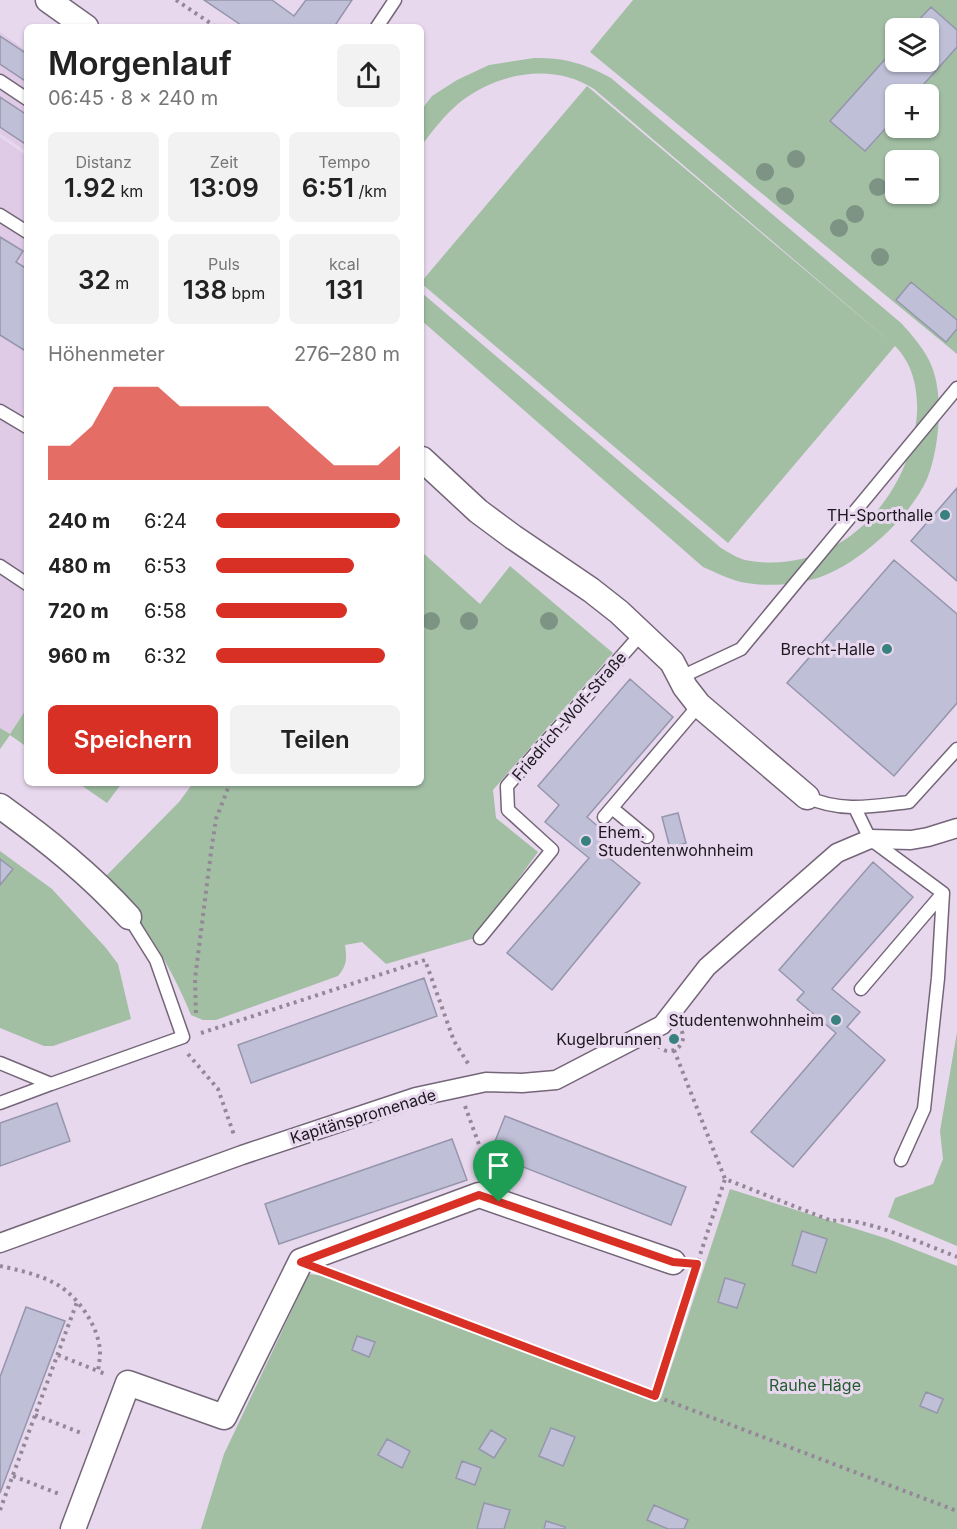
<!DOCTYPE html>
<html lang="de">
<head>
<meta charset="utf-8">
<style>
  body { margin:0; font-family:Inter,sans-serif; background:#f2f2f2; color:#222; height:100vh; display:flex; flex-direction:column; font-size:22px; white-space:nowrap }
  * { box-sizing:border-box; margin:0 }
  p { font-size:20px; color:#767676 }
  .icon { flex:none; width:33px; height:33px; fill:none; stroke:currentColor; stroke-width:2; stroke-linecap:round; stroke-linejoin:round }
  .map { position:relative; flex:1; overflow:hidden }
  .panel { position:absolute; left:24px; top:24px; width:400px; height:762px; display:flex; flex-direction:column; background:#fff; border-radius:9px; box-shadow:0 2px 4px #0004 }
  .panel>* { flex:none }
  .buttons { position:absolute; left:885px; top:18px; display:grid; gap:12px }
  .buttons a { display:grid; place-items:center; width:54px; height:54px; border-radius:9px; background:#fff; box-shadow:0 2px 4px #0004; font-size:30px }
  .pin { position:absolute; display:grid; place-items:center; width:51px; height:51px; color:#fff; margin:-62px -26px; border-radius:50% 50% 50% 0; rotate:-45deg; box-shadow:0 0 6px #0007 }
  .pin .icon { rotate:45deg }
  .round { display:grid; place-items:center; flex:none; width:63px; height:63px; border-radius:9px; background:#f2f2f2 }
  .headline { display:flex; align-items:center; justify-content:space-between; height:102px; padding:0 24px }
  h1 { font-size:33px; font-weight:600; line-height:45px }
  .figures { display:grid; grid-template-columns:repeat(3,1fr); gap:9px; height:102px; padding:6px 24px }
  .figures div { display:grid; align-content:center; border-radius:9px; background:#f2f2f2; text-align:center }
  .figures b { font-size:26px; font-weight:600 }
  .figures small { font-size:16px; font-weight:400 }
  .figures p { font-size:16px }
  .chart { height:168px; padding:12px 24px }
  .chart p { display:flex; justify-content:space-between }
  .chart svg { width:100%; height:108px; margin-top:6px; fill:#d93025; opacity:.7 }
  .cta { display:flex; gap:12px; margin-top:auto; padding:12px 24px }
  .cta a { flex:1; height:69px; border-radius:9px; background:#d93025; color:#fff; font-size:24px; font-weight:600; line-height:69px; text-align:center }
  .cta a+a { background:#f2f2f2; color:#222 }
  ul { padding:0 24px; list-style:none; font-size:20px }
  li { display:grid; grid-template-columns:96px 72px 1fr; align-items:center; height:45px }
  li i { height:15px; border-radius:8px; background:#d93025 }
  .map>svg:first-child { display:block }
  .built { fill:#dfcbe6 }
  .green { fill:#a2bfa4; fill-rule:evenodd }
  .building { fill:#bfbfd7; stroke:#9595ac; stroke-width:1.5 }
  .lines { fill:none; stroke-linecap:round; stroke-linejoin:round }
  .service-casing { stroke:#746678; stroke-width:15 }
  .pedestrian-casing { stroke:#746678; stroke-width:21 }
  .minor-casing { stroke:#746678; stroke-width:27 }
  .path { stroke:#948898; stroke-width:4; stroke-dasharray:3 4.5; stroke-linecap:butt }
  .service { stroke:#fff; stroke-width:12 }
  .pedestrian { stroke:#fff; stroke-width:18 }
  .minor { stroke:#fff; stroke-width:24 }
  .tree { fill:#7d9485 }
  .route-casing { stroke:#fff; stroke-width:12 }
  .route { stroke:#d93025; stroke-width:8 }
  .poi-dot { fill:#39817e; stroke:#e8d8ee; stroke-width:2 }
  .labels { text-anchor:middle; stroke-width:6; stroke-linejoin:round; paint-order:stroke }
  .poi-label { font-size:16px; fill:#1d181f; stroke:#e8d8ee; text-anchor:end }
  .street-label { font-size:16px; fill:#1d181f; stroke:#e8d8ee }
  .park-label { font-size:16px; fill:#255c2f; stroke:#e8d8ee }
</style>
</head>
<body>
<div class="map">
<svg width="957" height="1529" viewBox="0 0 957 1529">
  <rect width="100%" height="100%" fill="#e8d8ee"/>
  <!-- built -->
  <path class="built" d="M0,32L27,51V152L0,134Z
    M0,137L27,156V747L0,728Z"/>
  <!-- green -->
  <path class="green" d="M633,0H957V354L590,52ZM896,28H928V62H896ZM896,94H928V128H896ZM896,160H928V194H896Z
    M534,58C566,58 583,63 611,78L901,323C913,336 926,351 932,367C944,397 939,450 927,479C910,518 855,568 814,579C792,585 764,587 741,582C728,579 715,572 703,567L422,321V293L721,548C728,552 737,558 745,560C836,578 911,499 917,413C918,389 913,364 895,346L728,543L422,284V281L587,86L894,345L594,89C552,62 497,73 459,103C445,115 433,130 422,145V109L432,96L457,80L489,65Z
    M422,552L480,604L510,566L613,653L493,790L496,818L538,852L475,938L386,964L362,942L345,945C347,959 347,965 338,976L216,1020H203L191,1015C169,961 142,921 105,877L179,802L193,783H422Z
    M27,708V747L10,735L0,749V728L10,734Z
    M78,783H122L107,803Z
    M0,851L52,889L106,948L118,964L131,1019L53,1046H44L0,1028V885L13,869L0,859Z
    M957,1032V1246L888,1217L895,1198L933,1184L943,1159L940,1131Z
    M730,1189L888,1239L957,1266V1529H201L224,1454L309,1274L325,1276L661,1398Z"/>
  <!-- building -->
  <path class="building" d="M204,0H272L294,16L306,0H352L334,27H244Z
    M931,7L957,30V47L915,94H896V117L865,151L830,121L896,47V62H928V28H911Z
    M0,36L27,54V82L0,64Z
    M0,97L27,115V145L0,127Z
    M0,237L23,251L16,262L27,269V352L0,335Z
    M911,282L957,320V329L946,342L896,300Z
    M957,488V581L911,541Z
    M894,560L957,614V703L894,776L787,683Z
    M630,679L673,717L587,817L608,835L597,848L640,883L552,990L507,953L589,858L545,822L559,805L538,786Z
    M678,813L686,843L670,848L662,817Z
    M0,859L13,869L0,885Z
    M873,862L913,897L832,989L860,1012L847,1027L885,1060L793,1167L751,1132L836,1033L797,1000L804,992L779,970Z
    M424,978L437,1016L251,1083L238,1045Z
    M57,1103L70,1141L0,1166V1123Z
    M505,1116L686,1187L671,1225L490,1154Z
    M452,1139L467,1180L279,1244L265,1204Z
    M802,1231L827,1239L816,1273L792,1265Z
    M725,1278L745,1284L737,1308L718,1302Z
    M26,1307L65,1321L0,1493V1377Z
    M357,1336L375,1342L369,1357L352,1350Z
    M926,1392L943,1399L937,1413L920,1406Z
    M551,1428L575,1437L563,1466L539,1456Z
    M491,1430L506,1439L494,1458L479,1449Z
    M387,1439L410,1451L402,1468L378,1455Z
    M462,1461L481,1468L475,1485L456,1478Z
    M484,1503L510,1510L504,1529H477Z
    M654,1505L688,1520L684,1529H668L647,1520Z
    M546,1521L565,1527V1529H544Z"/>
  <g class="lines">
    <!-- service casing -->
    <g class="service-casing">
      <path id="service" d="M377,27L395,0
        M0,81L27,99
        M0,215L27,232
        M0,411L27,427
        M0,566L27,584
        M681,677L741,649L957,388
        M807,797C841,813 874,806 909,802L957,749
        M612,808L647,837
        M855,808L870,839L943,893
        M604,817L699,705
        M480,938L552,850L508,810L507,786L642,633
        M861,989L943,893
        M0,1063L51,1084L183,1037L156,960L129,917
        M0,1103L51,1084
        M901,1160L924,1109L938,978L943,893"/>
    </g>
    <!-- pedestrian casing -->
    <g class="pedestrian-casing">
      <path id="pedestrian" d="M0,1243L242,1155L416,1097L486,1082L522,1083L556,1080L662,1025L707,967L837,853L870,839L911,840L928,837L957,828"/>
    </g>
    <!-- minor casing -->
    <g class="minor-casing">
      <path id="minor" d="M48,0L86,27
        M422,459L478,511L513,537L591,590L619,612L672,662L685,687L699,705L807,797
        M0,806C47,840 90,874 129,917
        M73,1529L128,1383L224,1417L301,1261L479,1195L673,1262"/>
    </g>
    <!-- path -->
    <path class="path" d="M176,0L216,27
      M196,1013L195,979L211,852L216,819L230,783
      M655 1037a14 14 0 1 1 28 0a14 14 0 1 1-28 0Z
      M201,1033L425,960L454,1041L469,1065
      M674,1050L725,1179L832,1221C859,1215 929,1246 957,1257
      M188,1054L218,1089L234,1135
      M465,1106L489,1172
      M698,1261L725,1179
      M0,1266C19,1270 41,1275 58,1285C79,1298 99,1327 100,1352C100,1358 99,1364 98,1371L105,1374
      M335,1274L957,1511
      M58,1355L98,1371
      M655,1396L693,1276
      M35,1415L84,1434
      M13,1476L62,1495
      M0,1510L77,1302"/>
    <!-- service -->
    <use href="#service" class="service"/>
    <!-- pedestrian -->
    <use href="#pedestrian" class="pedestrian"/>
    <!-- minor -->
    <use href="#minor" class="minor"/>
  </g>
  <!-- trees -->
  <g class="tree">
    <circle cx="796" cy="159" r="9"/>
    <circle cx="765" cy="172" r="9"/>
    <circle cx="878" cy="187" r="9"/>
    <circle cx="785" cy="196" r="9"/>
    <circle cx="855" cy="214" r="9"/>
    <circle cx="839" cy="228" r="9"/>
    <circle cx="880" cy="257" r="9"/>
    <circle cx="431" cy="621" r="9"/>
    <circle cx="469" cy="621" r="9"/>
    <circle cx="549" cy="621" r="9"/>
  </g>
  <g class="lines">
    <!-- route casing -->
    <g class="route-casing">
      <path id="route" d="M479,1195L673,1262L697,1264L655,1396L301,1262Z"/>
    </g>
    <!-- route -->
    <use href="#route" class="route"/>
  </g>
  <!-- markers -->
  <g class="poi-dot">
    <circle cx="945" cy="515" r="6"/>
    <circle cx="887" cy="649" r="6"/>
    <circle cx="586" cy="841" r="6"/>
    <circle cx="836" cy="1020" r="6"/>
    <circle cx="674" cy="1039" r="6"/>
  </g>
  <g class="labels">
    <!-- poi labels -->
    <g class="poi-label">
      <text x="933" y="521">TH-Sporthalle</text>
      <text x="875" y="655">Brecht-Halle</text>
      <text x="598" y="838" text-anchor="start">Ehem.<tspan x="598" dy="18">Studentenwohnheim</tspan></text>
      <text x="824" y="1026">Studentenwohnheim</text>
      <text x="662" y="1045">Kugelbrunnen</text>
    </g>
    <!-- street labels -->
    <g class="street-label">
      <text transform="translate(569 716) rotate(-49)" y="6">Friedrich-Wolf-Straße</text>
      <text transform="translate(363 1116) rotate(-17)" y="6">Kapitänspromenade</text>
    </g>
    <!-- park labels -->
    <g class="park-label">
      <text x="815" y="1391">Rauhe Häge</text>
    </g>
  </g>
</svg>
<div class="buttons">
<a><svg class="icon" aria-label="layers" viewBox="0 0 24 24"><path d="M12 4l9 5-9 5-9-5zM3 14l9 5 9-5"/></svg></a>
<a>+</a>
<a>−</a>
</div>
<div class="pin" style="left:499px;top:1202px;background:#1e9e55"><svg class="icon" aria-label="arrive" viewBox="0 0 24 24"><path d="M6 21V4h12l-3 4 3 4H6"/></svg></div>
<section class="panel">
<div class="headline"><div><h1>Morgenlauf</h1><p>06:45 · 8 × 240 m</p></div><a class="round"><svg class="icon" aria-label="share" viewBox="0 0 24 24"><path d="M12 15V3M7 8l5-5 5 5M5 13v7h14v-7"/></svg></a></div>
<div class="figures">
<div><p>Distanz</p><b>1.92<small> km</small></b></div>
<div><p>Zeit</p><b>13:09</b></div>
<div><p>Tempo</p><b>6:51<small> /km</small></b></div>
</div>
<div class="figures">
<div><b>32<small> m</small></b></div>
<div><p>Puls</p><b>138<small> bpm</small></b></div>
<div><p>kcal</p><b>131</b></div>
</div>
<div class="chart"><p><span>Höhenmeter</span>276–280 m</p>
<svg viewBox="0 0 160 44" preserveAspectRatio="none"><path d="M0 44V30L10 30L20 22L30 6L40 6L50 6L60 14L70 14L80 14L90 14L100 14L110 22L120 30L130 38L140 38L150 38L160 30V44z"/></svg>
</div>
<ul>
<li><b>240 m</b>6:24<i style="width:100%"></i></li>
<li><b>480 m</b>6:53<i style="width:75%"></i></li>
<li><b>720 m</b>6:58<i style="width:71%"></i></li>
<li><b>960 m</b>6:32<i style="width:92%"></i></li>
</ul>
<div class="cta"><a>Speichern</a><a>Teilen</a></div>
</section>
</div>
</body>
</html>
